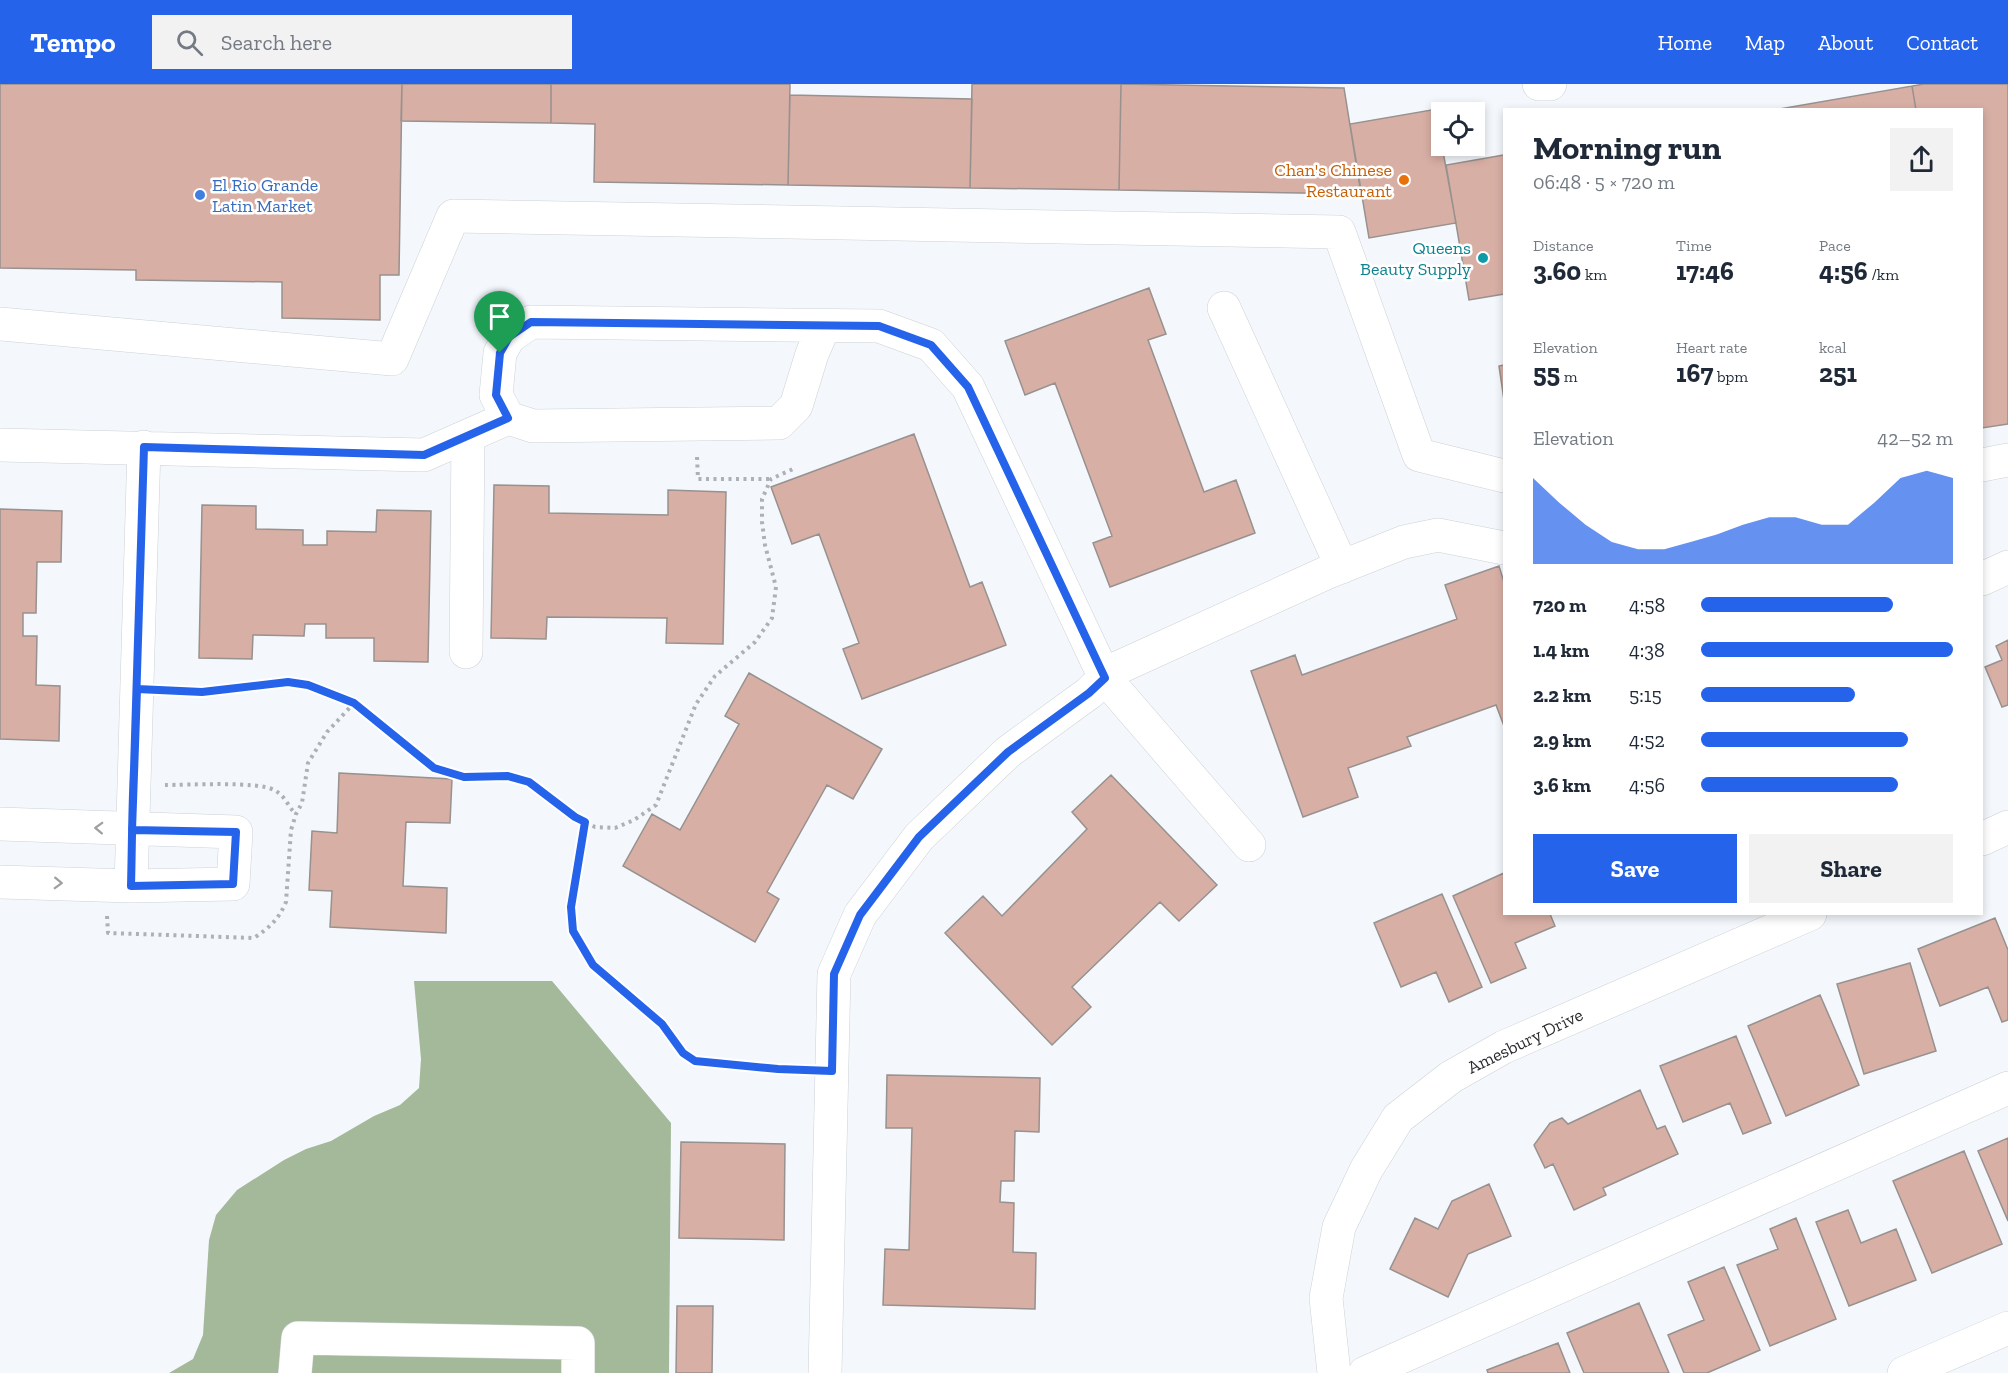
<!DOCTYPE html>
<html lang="en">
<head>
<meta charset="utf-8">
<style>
  body { margin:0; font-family:"Zilla Slab",serif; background:#f2f2f3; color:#1f2937; height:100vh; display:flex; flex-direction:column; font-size:22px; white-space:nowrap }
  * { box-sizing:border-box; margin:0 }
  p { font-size:20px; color:#747a83 }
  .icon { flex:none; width:33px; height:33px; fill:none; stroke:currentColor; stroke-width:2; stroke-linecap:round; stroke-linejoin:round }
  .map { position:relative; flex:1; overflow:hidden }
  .sheet { position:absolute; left:1503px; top:24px; width:480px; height:807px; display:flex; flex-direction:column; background:#fff; border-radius:0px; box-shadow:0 3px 9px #0003 }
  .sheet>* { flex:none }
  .buttons { position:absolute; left:1431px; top:18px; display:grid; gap:12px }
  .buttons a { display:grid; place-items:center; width:54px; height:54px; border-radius:0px; background:#fff; box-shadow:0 3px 9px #0003; font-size:30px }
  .pin { position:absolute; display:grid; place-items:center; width:51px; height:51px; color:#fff; margin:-62px -26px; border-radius:50% 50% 50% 0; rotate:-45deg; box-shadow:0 0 6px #0007 }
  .pin .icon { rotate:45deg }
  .round { display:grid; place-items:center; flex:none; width:63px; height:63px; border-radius:0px; background:#f2f2f3 }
  .headline { display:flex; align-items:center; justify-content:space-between; height:102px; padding:0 30px }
  h1 { font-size:33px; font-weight:700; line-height:45px }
  .stats { display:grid; grid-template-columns:repeat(3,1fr); gap:9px; height:102px; padding:6px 30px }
  .stats div { display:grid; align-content:center }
  .stats b { font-size:26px; font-weight:700 }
  .stats small { font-size:16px; font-weight:400 }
  .stats p { font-size:16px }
  .chart { height:168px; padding:12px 30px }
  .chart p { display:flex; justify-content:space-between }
  .chart svg { width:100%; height:108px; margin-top:6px; fill:#2563eb; opacity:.7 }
  .primary-button { display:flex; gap:12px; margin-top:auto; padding:12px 30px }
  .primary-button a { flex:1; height:69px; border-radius:0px; background:#2563eb; color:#fff; font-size:24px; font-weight:700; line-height:69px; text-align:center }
  .primary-button a+a { background:#f2f2f3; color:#1f2937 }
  ul { padding:0 30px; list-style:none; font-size:20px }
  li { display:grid; grid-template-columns:96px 72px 1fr; align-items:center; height:45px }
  li i { height:15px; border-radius:8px; background:#2563eb }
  header { display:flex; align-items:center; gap:36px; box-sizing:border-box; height:84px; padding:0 30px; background:#2563eb; color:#fff }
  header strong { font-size:28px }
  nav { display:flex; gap:33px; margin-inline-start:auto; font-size:21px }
  .search { width:420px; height:54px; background:#f2f2f3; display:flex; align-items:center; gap:15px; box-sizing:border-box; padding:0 21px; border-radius:0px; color:#747a83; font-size:22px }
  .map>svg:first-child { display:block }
  .forest { fill:#a3b999 }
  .building { fill:#d8afa5; stroke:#97918f; stroke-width:1.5 }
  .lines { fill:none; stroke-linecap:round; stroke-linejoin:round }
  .minor-casing { stroke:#ccd1d5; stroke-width:34 }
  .path { stroke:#adb1b5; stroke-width:4; stroke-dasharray:3 4.5; stroke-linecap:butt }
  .minor { stroke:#fff; stroke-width:33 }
  .oneway { stroke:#9fa0a1 }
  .route-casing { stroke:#fff; stroke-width:12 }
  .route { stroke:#2563eb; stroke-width:8 }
  .food-dot { fill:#e8710a; stroke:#fff; stroke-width:2 }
  .shop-dot { fill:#3f7fe0; stroke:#fff; stroke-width:2 }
  .culture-dot { fill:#0f9aa8; stroke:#fff; stroke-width:2 }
  .labels { text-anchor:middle; stroke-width:5; stroke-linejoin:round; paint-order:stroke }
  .food-label { font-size:18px; fill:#c56008; stroke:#fff; text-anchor:end }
  .shop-label { font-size:18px; fill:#366cbe; stroke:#fff; text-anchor:start }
  .culture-label { font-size:18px; fill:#0d838f; stroke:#fff; text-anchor:end }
  .street-label { font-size:18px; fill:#2a2c2e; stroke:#fff }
</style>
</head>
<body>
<header>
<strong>Tempo</strong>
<div class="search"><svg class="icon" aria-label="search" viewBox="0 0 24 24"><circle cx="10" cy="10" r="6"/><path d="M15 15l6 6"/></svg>Search here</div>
<nav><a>Home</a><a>Map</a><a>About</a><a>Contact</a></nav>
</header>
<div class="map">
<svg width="2008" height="1289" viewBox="0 0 2008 1289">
  <rect width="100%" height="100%" fill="#f4f8fd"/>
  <!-- forest -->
  <path class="forest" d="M414,897H552L671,1039L669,1289H169L193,1275L203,1251L209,1156L216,1131L237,1106L284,1076L306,1065L331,1057L374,1032L400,1021L419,1004L421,975Z"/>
  <!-- building -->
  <path class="building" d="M0,0H402L399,191H380V236L282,234V198L136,196V186L0,184Z
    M402,0H551V39L401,37Z
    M551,0H790L788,101L594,98L595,40L551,39Z
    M972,0H1121L1119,106L970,104Z
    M1121,0L1344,4L1361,110L1119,106Z
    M1924,0H2008V340L1982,344V26H1916L1912,2Z
    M1912,2L1916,26H1774Z
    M790,11L972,15L970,104L788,101Z
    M1437,25L1442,62L1456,139L1369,154L1350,40Z
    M1504,71V210L1469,216L1446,81Z
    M1149,204L1166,250L1148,256L1204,408L1236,396L1255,449L1110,503L1093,459L1112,452L1055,299L1025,311L1005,257Z
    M1504,281V316L1499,282Z
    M914,350L970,503L982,498L1006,561L862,615L843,565L859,559L819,450L792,460L771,403Z
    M494,401L549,402V429L668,431V406L726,408L723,560L666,559L667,534L547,533L546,555L491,554Z
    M202,421L256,422V445L303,446V461H327V447L376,448L377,426L431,427L428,578L374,577V554H326V540H305L304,552L253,551L252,575L199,574Z
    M0,425L62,427L61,478H37L36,529H23V552H37L36,601L60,602L59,657L0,655Z
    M1499,482L1504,498V642L1496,621L1407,653L1411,662L1348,684L1358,713L1303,733L1251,587L1295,571L1302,591L1457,535L1445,501Z
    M2008,556V621L2002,623L1985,583L2002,576L1996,562Z
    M749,589L882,665L853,715L827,701L767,808L779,815L755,858L623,782L652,730L680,746L739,640L725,632Z
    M339,689L452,695L450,739L406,738L403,802L447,804L446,849L330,843L332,807L309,806L312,747L337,749Z
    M1111,691L1217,801L1179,837L1160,818L1072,903L1091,923L1052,961L945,849L983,812L1002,832L1087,745L1072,728Z
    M1504,789V830H1550L1555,842L1515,859L1526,884L1491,899L1453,812Z
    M1442,810L1482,903L1449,918L1436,888L1401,903L1374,839Z
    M1995,834L2008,866V936L2002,938L1988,903L1940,922L1918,865Z
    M1910,879L1936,967L1864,990L1837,900Z
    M1820,911L1859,1001L1786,1032L1748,942Z
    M1736,952L1771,1039L1743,1050L1730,1019L1683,1038L1660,982Z
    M887,991L1040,994L1039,1048L1015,1047L1014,1097H1001L1000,1118L1014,1119L1013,1168L1036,1169L1035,1225L883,1221L885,1165L909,1166L912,1044H886Z
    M1640,1006L1657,1045L1665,1042L1678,1070L1603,1104L1606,1111L1574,1126L1553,1080L1545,1084L1534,1061L1550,1039L1562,1034L1568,1040Z
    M2008,1054V1137L1978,1067Z
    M681,1058L785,1060L784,1156L679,1154Z
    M1964,1067L2002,1160L1932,1189L1893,1097Z
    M1489,1100L1511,1152L1468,1170L1448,1213L1390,1185L1415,1134L1438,1145L1452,1117Z
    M1848,1126L1861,1159L1896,1145L1916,1196L1849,1222L1816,1138Z
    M1796,1134L1836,1235L1770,1262L1737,1181L1778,1165L1770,1145Z
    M1724,1183L1760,1266L1707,1289H1684L1668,1251L1704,1236L1688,1198Z
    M1639,1219L1669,1289H1584L1567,1249Z
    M677,1222H713L712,1289H676Z
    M1558,1259L1570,1289H1488L1487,1286Z"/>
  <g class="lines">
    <!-- minor casing -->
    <g class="minor-casing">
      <path id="minor" d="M1539,0H1550
        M1224,224L1342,483
        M0,240L392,275L453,132L1339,148L1419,371L1504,392
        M824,242L812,270L796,322L779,339L533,342L508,334L496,311L500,269L509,253L531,238L879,242L931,261L968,303L1105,594L1249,761
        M0,361L424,371L508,334
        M1982,381L2008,376
        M1982,495L2008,483
        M466,568L468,352
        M0,740L236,748L233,800L131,802L0,798
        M1982,755L2008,743
        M131,802L144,363
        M295,1289L298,1254L578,1259V1289
        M825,1289L834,890L860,831L919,753L1008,668L1089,609L1113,586L1326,489L1404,458L1438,451L1504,464
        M1334,1289L1326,1214L1339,1143L1366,1086L1398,1034L1451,993L1504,963L1810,830
        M1365,1289L2008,1004
        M1904,1289L2008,1244"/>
    </g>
    <!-- path -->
    <path class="path" d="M697,373L698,395H771
      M171,607L202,608L288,598L308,601L354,619L434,684L464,693L508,692L529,698L575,733L595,743L615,744L634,736L656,721L696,620L715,592L755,558L772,534L776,503L765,461L762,438V415L771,395L793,385
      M165,701C188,701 258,697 274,706C286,712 287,722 296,730
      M585,738L571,823L573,847L593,881L662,940L683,969L695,977L799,986
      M107,832L108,849L254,854C269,844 279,835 286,818L291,746L296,730L302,719L308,679L327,648L354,619"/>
    <!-- minor -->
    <use href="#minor" class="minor"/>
  </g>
  <!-- one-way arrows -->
  <defs><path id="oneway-chevron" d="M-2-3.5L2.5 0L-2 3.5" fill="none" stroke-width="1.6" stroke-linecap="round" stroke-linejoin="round" transform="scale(1.5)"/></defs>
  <g class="oneway">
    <use href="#oneway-chevron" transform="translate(99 744) rotate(-178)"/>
    <use href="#oneway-chevron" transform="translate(58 799) rotate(2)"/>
  </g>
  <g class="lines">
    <!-- route casing -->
    <g class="route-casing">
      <path id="route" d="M500,269L496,311L508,334L424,371L144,363L134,685C132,724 132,763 131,802L233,800L236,748L132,746L137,605L202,608L288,598L308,601L354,619L434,684L464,693L508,692L529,698L575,733L585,738L571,823L573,847L593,881L662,940L683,969L695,977L778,985L832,987L834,890L860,831L919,753L1008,668L1089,609L1105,594L968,303L931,261L879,242L531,238L509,253L500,269"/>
    </g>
    <!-- route -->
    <use href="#route" class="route"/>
  </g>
  <!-- markers -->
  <circle class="food-dot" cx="1404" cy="96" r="6"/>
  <circle class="shop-dot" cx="200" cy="111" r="6"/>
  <circle class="culture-dot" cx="1483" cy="174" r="6"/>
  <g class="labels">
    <!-- food labels -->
    <g class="food-label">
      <text x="1392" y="92">Chan's Chinese<tspan x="1392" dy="21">Restaurant</tspan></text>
    </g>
    <!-- shop labels -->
    <g class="shop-label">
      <text x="212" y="107">El Rio Grande<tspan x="212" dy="21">Latin Market</tspan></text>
    </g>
    <!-- culture labels -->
    <g class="culture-label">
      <text x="1471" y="170">Queens<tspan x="1471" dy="21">Beauty Supply</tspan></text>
    </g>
    <!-- street labels -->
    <g class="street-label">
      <text transform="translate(1525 957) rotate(-26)" y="6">Amesbury Drive</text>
    </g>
  </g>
</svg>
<div class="buttons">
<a><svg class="icon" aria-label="locate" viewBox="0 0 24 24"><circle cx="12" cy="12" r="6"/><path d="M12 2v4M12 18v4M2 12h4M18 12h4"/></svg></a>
</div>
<div class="pin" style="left:500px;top:269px;background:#1e9e55"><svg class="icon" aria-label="arrive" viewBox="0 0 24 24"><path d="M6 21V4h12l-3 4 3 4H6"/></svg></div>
<section class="sheet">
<div class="headline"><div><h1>Morning run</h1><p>06:48 · 5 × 720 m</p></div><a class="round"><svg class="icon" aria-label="share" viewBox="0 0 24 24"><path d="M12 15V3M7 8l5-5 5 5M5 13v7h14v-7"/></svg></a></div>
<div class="stats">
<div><p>Distance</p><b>3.60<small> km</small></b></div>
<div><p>Time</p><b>17:46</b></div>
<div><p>Pace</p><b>4:56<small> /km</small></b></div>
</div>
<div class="stats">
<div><p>Elevation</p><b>55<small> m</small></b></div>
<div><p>Heart rate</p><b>167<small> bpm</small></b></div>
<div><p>kcal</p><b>251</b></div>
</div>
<div class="chart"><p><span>Elevation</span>42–52 m</p>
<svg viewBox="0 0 160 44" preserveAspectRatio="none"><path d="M0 44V9L10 19L20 28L30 35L40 38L50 38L60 35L70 32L80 28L90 25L100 25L110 28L120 28L130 19L140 9L150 6L160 9V44z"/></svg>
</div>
<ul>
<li><b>720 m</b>4:58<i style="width:76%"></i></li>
<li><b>1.4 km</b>4:38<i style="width:100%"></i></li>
<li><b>2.2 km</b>5:15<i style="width:61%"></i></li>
<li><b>2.9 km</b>4:52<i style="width:82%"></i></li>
<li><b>3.6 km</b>4:56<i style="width:78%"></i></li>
</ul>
<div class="primary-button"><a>Save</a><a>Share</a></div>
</section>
</div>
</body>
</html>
